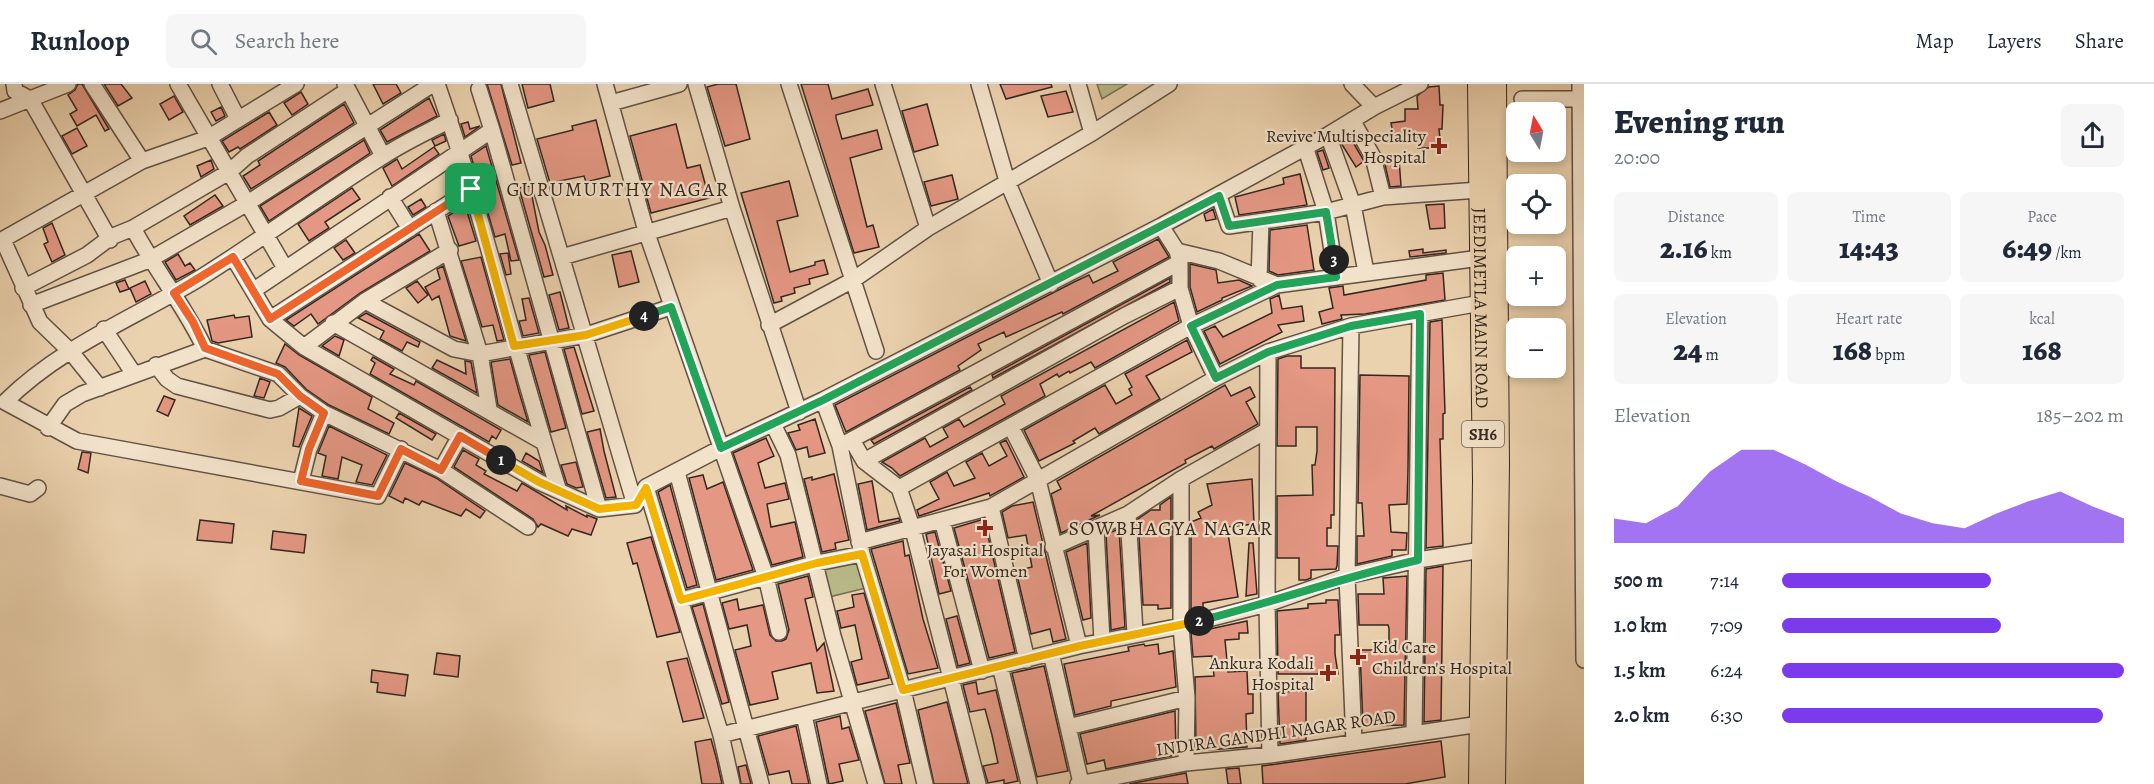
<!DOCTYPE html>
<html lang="en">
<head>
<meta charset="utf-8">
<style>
  body { margin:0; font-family:Alegreya,serif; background:#f6f6f7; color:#1f2937; height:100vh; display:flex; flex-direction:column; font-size:22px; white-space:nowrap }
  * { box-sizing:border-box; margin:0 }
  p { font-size:20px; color:#747a83 }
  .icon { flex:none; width:33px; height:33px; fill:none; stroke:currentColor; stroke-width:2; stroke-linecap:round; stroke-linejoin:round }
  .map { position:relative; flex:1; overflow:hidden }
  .panel { display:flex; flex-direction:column; background:#fff; width:570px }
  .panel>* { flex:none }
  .needle { width:39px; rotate:350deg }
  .buttons { position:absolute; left:1506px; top:18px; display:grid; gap:12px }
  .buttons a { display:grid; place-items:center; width:60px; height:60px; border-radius:9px; background:#fff; box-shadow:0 3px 9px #0003; font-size:30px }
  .pin { position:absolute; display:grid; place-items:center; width:51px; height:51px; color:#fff; margin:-26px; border-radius:12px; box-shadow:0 3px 9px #0006 }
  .km { position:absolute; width:30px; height:30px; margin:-15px; border-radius:50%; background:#222; color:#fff; font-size:16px; line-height:30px; text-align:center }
  .round { display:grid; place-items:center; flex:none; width:63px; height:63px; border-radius:9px; background:#f6f6f7 }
  .summary { display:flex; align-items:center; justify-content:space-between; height:102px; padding:0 30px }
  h1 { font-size:33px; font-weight:800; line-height:45px }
  .figures { display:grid; grid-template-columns:repeat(3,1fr); gap:9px; height:102px; padding:6px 30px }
  .figures div { display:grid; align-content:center; border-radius:9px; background:#f6f6f7; text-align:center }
  .figures b { font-size:30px; font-weight:800 }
  .figures small { font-size:16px; font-weight:400 }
  .figures p { font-size:16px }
  .chart { height:168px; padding:12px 30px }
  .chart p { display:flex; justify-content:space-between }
  .chart svg { width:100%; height:108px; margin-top:6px; fill:#7c3aed; opacity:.7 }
  ul { padding:0 30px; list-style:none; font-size:20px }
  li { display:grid; grid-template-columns:96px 72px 1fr; align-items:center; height:45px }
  li i { height:15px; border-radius:8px; background:#7c3aed }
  header { display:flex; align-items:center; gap:36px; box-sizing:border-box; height:84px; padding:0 30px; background:#fff; border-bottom:2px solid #e0e1e3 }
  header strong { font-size:28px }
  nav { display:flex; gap:33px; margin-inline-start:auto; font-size:21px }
  .search { width:420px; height:54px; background:#f6f6f7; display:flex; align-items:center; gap:15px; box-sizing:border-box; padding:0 21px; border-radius:9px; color:#747a83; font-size:22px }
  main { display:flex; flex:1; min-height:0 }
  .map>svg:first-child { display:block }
  .green { fill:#b9bb89; stroke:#767154; stroke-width:1.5 }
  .building { fill:#e49783; stroke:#332720; stroke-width:1.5 }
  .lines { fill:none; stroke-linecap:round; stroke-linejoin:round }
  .minor-casing { stroke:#615244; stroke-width:18 }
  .major-casing { stroke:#332720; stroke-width:22 }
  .minor { stroke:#f2e2ca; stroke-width:15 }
  .major { stroke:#ebd2ae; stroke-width:20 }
  .split-1-casing { stroke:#fff; stroke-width:12 }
  .split-2-casing { stroke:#fff; stroke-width:12 }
  .split-3-casing { stroke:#fff; stroke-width:12 }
  .split-4-casing { stroke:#fff; stroke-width:12 }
  .split-5-casing { stroke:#fff; stroke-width:12 }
  .split-1 { stroke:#f0652b; stroke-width:8 }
  .split-2 { stroke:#f5b400; stroke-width:8 }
  .split-3 { stroke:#22a559; stroke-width:8 }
  .split-4 { stroke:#22a559; stroke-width:8 }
  .split-5 { stroke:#f5b400; stroke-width:8 }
  .poi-dot { fill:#8f2418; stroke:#f2e2ca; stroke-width:2 }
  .labels { text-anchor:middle; stroke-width:4.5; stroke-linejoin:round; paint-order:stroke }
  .shield { fill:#f2e2ca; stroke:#6c5f53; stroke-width:1.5 }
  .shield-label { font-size:16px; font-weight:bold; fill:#332720 }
  .poi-label { font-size:18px; fill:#332720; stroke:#f2e2ca; text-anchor:end }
  .street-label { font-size:18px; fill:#332720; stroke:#f2e2ca }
  .neighbourhood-label { font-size:20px; letter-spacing:1.5px; fill:#332720; stroke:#f2e2ca }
</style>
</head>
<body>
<header>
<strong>Runloop</strong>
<div class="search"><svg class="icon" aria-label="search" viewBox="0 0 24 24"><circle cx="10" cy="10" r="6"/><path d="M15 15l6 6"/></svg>Search here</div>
<nav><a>Map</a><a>Layers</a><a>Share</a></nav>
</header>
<main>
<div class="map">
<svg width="1584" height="700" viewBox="0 0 1584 700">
  <rect width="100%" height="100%" fill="#ebd2ae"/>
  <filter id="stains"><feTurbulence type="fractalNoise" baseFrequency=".00333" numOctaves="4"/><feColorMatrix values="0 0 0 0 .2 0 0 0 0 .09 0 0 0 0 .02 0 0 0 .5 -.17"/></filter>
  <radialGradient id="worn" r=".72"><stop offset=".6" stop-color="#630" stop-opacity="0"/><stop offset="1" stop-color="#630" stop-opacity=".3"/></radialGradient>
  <!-- green -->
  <path class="green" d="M1097,0H1127L1102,15Z
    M859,476L866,504L829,513L822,485Z"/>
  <!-- building -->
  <path class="building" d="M78,0H82L109,45L105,47L96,31L77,42L70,30L77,26L68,11L75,6Z
    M104,0H121L132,14L118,22Z
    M373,0H396L401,9L383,20Z
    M487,0H501L521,79L512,81Z
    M522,0H550L554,17L528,24Z
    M718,0H736L750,55L725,62L707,3Z
    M801,0H828L832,15L868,5L873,21L836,31V34L842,55L877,46L882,65L850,74L867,143L873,141L879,163L854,169Z
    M1000,0H1051L1052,3L1006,15Z
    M1439,2L1440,21H1443L1442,45H1439L1441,64H1418V52L1394,56L1391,39L1405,37V25H1418L1417,12L1429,3Z
    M1066,7L1073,28L1048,33L1041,12Z
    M301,8L308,20L292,31L284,19Z
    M174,12L183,28L169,36L160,20Z
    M429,14L437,32L387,58L380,46Z
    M344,20L354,39L251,105L243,92L260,81L258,77Z
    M927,20L938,61L914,68L902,27Z
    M221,23L225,32L216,37L211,28Z
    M269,28L277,41L240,65L238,63L229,68L222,57Z
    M596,36L610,92L586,98L584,92L550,99L537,55L573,46L572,42Z
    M468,38L470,45L480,42L465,53L461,40Z
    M676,40L687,84L700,81L709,114L651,129L630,52Z
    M77,44L87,62L72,70L62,52Z
    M444,50L446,57L435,62L432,56Z
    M1350,53L1364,77L1356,83L1341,59Z
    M364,56L370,69L269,137L260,122Z
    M486,62L519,176L511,177L505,150L495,153L471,72Z
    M434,63L439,70L392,102L383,84L397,75L402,85Z
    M1323,66L1329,84L1323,86L1317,68Z
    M1399,75L1401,102L1390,103L1384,76Z
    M211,76L214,85L201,93L197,82Z
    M1300,90L1307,121L1239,131L1235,113L1284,100L1283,94Z
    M952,91L958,115L931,122L924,98Z
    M789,97L798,132L777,137L790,188L815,181V178L824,176L828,190L809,195L810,200L794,204L795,209L781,213L782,217L774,219L741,109Z
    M530,102L539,148L545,161L553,191L544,193L519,104Z
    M352,104L360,115L325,138L329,144L309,157L298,140Z
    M215,111L223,122L190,141L184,132Z
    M421,115L426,123L413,131L408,123Z
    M1444,120L1445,144L1430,145L1426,121Z
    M465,121L476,157L459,162L448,132Z
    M1213,125L1216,135L1206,137L1204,130Z
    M52,139L65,171L52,178L44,160L48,158L43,144Z
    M1307,141L1314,186L1278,191L1269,187L1270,146Z
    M419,150L430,167L360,209L318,240L311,230L294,242L286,236Z
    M1158,155L1169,173L1063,230L1062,228L1006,253L1004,248L978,260L981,266L958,282L960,286L846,348L835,321L1074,198L1089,191L1093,199L1118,187L1113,178Z
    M346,156L355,169L343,176L334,164Z
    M1423,165V169L1446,166V169L1410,173L1409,167Z
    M631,167L639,198L619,203L612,171Z
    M508,169L511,190L506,191L500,170Z
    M178,170L185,182L190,179L195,186L176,196L165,178Z
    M481,173L490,206L504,256L497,257L493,241L482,243L461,177Z
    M1190,180L1216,186L1218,199L1239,196L1252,202L1222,214V216L1197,228L1190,203Z
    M443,182L466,257L450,252L439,212L432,216L425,203L440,195L437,185Z
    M1443,189L1445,216L1365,230L1341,231L1342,235L1322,240L1319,228L1333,224L1329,204L1343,202L1344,211L1426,196V191Z
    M1170,194V198L993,294L992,291Z
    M125,196L129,205L120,208L116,199Z
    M145,197L151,210L136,218L130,204Z
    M417,197L428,211L418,219L406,204Z
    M560,208L569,244L559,246L549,211Z
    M1279,211L1282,225L1302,222L1304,237L1278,241L1282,248L1220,280L1204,247L1215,242L1223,253L1272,229L1270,215Z
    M529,214L539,249L523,252L519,237L526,236L522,215Z
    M1174,218L1179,237L1095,284L1091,278L1070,289L1069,287L1059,293L1057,290L1040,300L1045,312L900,392L892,384L882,378L925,354L930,363L948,353L943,344L959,335L964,343L1005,320L1001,312Z
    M366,229L420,258L418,263L407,258L402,267L380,255L384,247L358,234Z
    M234,231L235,234L249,232L252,253L218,259L212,257L207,236Z
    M1442,236L1445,329L1443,330V355H1440L1443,462L1426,464L1430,238Z
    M335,252L344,256L339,272L322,262Z
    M1187,256L1192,268L1146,292L1160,315L1099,350L1095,344L1073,357L1075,359L1039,377L1024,346L1105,301L1116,320L1132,311L1129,305L1132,303L1125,290Z
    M285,260L299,271L372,313L368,325L394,339L389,350L329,321L306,305L285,283L276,279Z
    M574,263L594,327L582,330L564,265Z
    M545,268L566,344L551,348L529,271Z
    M1287,272H1301V284H1335L1334,431H1331V444H1327V462H1338L1337,482L1336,485L1311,486V494L1306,496H1299V474H1277V412L1313,411L1312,381H1315L1317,367V343H1296V362H1277L1278,275Z
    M373,273L394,285L390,290L414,301L416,297L501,346L496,355L492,352L489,358L370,290L375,279L371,276Z
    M510,275L519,308L528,338L498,321L491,278Z
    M437,276L466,290L465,277L471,278L477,309L432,284Z
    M1360,291L1409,292L1408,385L1407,420L1389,421L1391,448L1407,449L1406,466H1392V472L1357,480V452H1364L1362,419H1358Z
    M260,294L270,298L264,314L254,312Z
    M1225,301L1231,312L1250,303L1255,313L1246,318L1258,340L1214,365L1212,362L1185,376L1186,379L1091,432L1100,431L1061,449L1051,410L1061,405L1057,397Z
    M970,303L972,306L874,360L871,356Z
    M164,312L175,316L168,332L157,327Z
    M299,324L312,332L299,363L293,362Z
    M399,329L436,350L432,356L396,334Z
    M815,335L825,369L809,373L807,363L796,366L788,349L800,346L798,341Z
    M329,342L387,371L372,401L356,398L362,381L342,373L338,395L322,392L326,372L318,369Z
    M600,345L604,367L616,413L606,414L587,348Z
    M766,354L774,372L758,379L765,404L785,399L789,415L767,420L771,443L795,438L803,473L772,481L733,369Z
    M1006,356L1024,393L990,412L989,409L919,432L917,426L939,415L930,398L947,388L954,402L975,394L966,378L982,369L989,382L1007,372L1000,359Z
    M463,366L479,375L476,381L486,387L484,390L517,407L522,399L567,426L566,422L587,433V431L597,435L591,451L572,445L568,452L541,440L538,443L533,435L454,383Z
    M82,368L91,369L88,389L78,385Z
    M526,369L539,377L543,389L522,377Z
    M576,378L583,403L576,404L567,400L561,381Z
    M405,379L436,394L485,427L480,434L466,425L461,432L422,417L419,421L405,414L403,419L389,412Z
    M834,390L849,456L835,459L836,465L822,468L804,395L812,393V396Z
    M703,391L707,405L723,398L753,486L716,496L689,394Z
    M1252,395L1254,440L1227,443L1238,513L1203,519V524L1191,526V438L1201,434L1198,428L1212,421L1207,400Z
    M872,397L879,438L899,434L900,437L867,446L858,400Z
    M670,401L697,501L687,504L658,408Z
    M1171,413V524L1158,525V521H1143L1138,435L1151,426H1160V421Z
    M1033,418L1066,555L1053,558L1050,545L1031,550L1016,487L1032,483L1026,451L1008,454L1002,428L1012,422Z
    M984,435L1015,568L989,574L954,444Z
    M200,436L234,440L232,459L197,456Z
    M1119,445L1125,543L1111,546L1106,450Z
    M273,447L306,451L304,469L271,465Z
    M935,448L951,507L939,510L926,450Z
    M651,453L680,548L657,553L637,479L633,480L627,459Z
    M903,457L905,472L909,471L923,535L938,584L908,590L871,465Z
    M1087,459L1091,534L1083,536L1066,468Z
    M1249,459H1253L1257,510L1246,512Z
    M1443,482L1441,636L1424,638L1426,485Z
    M808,492L813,513L805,515L817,567L824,559L834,607L817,609L811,579L772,588L778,615L750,621L735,566L751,562L747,541L729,545L722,519L737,515L739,526L763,521L770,551L776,557H782L786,555L789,546L778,500Z
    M1407,492L1404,641L1363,642L1360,566H1389V544L1388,541H1359L1358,510H1384L1383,494Z
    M864,509L889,594L857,601L851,578L862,575L855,541L841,544L837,527L854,523L852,511Z
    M1326,516H1338L1340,551H1335V570L1338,590H1278L1277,527L1308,524V520L1326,519Z
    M703,520L729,618L722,620L692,523Z
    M957,532L970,579L958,582L946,535Z
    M1247,537L1248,549H1239V555L1225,556L1228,588L1247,587L1248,610H1253V629L1246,630L1247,663L1196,667L1195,593L1214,592L1212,572L1193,573L1191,549Z
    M1144,560L1145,562L1158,560L1159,570L1173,567L1176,603L1111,617V622L1075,631L1064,580L1129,567L1128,563Z
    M437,569L460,572L458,593L434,590Z
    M687,574L704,634L683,638L667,578Z
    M1044,582L1068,687L1037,693L1012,589Z
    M372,586L408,591L405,612L377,608L378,599L371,598Z
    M976,598L978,610L996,606L1018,697L1004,700V696L988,699L983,682L998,679L992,651L985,625L970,628L963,601Z
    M1306,607V656L1280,660L1278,608Z
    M947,618L968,700H934L918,626Z
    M896,619L910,679L898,681L902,700H885L865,627Z
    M1175,627L1176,671L1106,685L1104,676L1087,680L1080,650Z
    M840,632L842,645L849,643L859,676L839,680L843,697L829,700L816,638Z
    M796,642L809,700H792L789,687L769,691L758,652Z
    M711,655L716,673L722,700H702L695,658Z
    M1441,657L1445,693L1405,700H1263L1262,682Z
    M746,681L751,700H741L738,683Z
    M1239,684L1241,700H1228L1226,685Z
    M1186,689L1188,700H1129Z"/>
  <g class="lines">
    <!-- minor casing -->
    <g class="minor-casing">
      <path id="minor" d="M68,0L30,15L110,156
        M92,0L142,77
        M178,0L285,184
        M220,0L238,35
        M345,0L383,72
        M437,0C484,134 516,272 559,407
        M510,0L635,421
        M605,0L646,147L766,493L779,548
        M696,0L732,124L799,328
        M789,0L876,267
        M883,0L928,144
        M979,0L1007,97L1051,200
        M1078,0L1092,49
        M1352,0L1374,23
        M1580,0L1584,576
        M479,5L492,46
        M1522,15H1584
        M611,19L679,0
        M0,27L30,15L15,7L14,0
        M1352,36L1373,73L1383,113
        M1328,51L1353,121L1366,188
        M1305,62L1326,128L1336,193
        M1219,112L1229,142L1326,128L1383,113L1479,106
        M390,113L410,145
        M436,127L480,270L489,325
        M1161,142L1177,167L1180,178V204L1191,242L1216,294
        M133,144C155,186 185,222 205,265L278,290L300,312L324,329L441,386L528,443
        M3,156L40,238L71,268L100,304
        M0,157L142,77L208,54L296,0
        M1177,167L1219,177L1277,201L1480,174
        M233,173L270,235L304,263L539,398L599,425L635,421L646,403L721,364L823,316L1161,142L1328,51L1374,23L1420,0
        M562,173L732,124
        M1259,195L1261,138
        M23,204L87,171L111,153L133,144L229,88L247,72L348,6
        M254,206L492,46L599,425
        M365,217L454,265L480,270L586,251L671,223
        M31,221L149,176L246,120L433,0
        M270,235L471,105
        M333,239L543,358
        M769,241L853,196L928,144L1092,49L1169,0
        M1351,242L1347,492L1354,658
        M104,245L134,290
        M304,263L365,217L450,166
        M1268,268L1267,520L1270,671
        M156,281L167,295L177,302L270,326L279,324L300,312
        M823,316L840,362L862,470L903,606L925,700
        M773,340L788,371L833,552L876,700
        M1011,343L1038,396L1079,562
        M48,344L65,320L82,310L205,265
        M852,356L864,377L899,404L913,446L978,700
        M840,362L1180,178
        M401,365L378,412L77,357L5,318C60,263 134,234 200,194C262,155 320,112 382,73C403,59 427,48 450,36
        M864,377L1124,232L1180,204
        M441,386L460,352
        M677,388L761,700
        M1181,395V542L1187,614L1186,679
        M301,397L309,365L324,329
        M0,402L30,410L38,404
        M646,403L721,651L732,700
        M899,404L1191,242L1277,201
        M991,423L1027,576
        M1128,430L1135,549
        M942,436L982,587
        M1096,445L1102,557
        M859,458L991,423L1216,294L1268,268L1351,242L1481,219
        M1053,463L1128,430L1181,395L1266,347
        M681,516L817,479L862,470
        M1051,569L1081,699
        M1000,582L1029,700
        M804,631L819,700
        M1068,643L1187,614
        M1414,649L1420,230
        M721,651L1079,562L1181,542L1267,520L1347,492L1418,476L1482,466
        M1078,700L1186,679L1270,671L1480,640"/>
    </g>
    <!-- major casing -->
    <g class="major-casing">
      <g id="major">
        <path id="s1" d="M1478,0L1483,397L1479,700"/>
        <path d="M1495,700L1499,379L1496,0"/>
      </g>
    </g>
    <!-- minor -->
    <use href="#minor" class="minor"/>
    <!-- major -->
    <use href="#major" class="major"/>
  </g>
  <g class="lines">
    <!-- split-1 casing -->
    <g class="split-1-casing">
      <path id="split-1" d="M471,105L270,235L233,173L174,209L193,238L205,264L278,290L300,312L324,329L309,365L301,397L378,412L401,365L441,386L460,352L501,376"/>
    </g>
    <!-- split-2 casing -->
    <g class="split-2-casing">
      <path id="split-2" d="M501,376L539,398L599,425L636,421L646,404L681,516L817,479L862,470L903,606L1080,562L1199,537"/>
    </g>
    <!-- split-3 casing -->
    <g class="split-3-casing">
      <path id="split-3" d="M1199,537C1273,518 1344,493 1418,476L1420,230L1351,242L1268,268L1216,294L1191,242L1277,201L1336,193L1334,176"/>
    </g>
    <!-- split-4 casing -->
    <g class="split-4-casing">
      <path id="split-4" d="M644,232L671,223L721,364L823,316L1219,112L1229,142L1326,128L1334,176"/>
    </g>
    <!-- split-5 casing -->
    <g class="split-5-casing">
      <path id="split-5" d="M471,105L514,262L586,251L644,232"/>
    </g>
    <!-- split-1 -->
    <use href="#split-1" class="split-1"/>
    <!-- split-2 -->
    <use href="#split-2" class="split-2"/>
    <!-- split-3 -->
    <use href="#split-3" class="split-3"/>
    <!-- split-4 -->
    <use href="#split-4" class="split-4"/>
    <!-- split-5 -->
    <use href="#split-5" class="split-5"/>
  </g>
  <!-- markers -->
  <g class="poi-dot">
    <path d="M1436 53h6v6h6v6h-6v6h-6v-6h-6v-6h6z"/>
    <path d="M982 435h6v6h6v6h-6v6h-6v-6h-6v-6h6z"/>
    <path d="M1355 564h6v6h6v6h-6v6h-6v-6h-6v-6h6z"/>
    <path d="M1325 580h6v6h6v6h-6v6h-6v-6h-6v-6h6z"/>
  </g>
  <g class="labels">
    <!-- shield labels -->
    <rect class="shield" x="1462" y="337" width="42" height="26" rx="4.5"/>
    <g class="shield-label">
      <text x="1483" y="356">SH6</text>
    </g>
    <!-- poi labels -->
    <g class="poi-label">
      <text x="1426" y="58">Revive Multispeciality<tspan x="1426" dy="21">Hospital</tspan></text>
      <text x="985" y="472" text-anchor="middle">Jayasai Hospital<tspan x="985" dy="21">For Women</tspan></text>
      <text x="1372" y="569" text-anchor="start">Kid Care<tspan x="1372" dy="21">Children's Hospital</tspan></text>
      <text x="1314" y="585">Ankura Kodali<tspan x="1314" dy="21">Hospital</tspan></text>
    </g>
    <!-- street labels -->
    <g class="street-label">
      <text dy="6" stroke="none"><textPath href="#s1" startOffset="224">JEEDIMETLA MAIN ROAD</textPath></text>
      <text transform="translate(1276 649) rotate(-8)" y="6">INDIRA GANDHI NAGAR ROAD</text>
    </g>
    <!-- neighbourhood labels -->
    <g class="neighbourhood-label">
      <text x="618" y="112">GURUMURTHY NAGAR</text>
      <text x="1171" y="451">SOWBHAGYA NAGAR</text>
    </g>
  </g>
  <rect width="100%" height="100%" filter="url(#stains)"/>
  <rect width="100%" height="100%" fill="url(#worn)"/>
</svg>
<div class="buttons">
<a><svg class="needle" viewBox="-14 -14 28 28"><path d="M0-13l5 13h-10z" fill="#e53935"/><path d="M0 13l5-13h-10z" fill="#747a83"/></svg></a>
<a><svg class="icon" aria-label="locate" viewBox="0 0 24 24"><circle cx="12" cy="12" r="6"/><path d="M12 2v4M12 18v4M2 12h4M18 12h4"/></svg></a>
<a>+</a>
<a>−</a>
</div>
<div class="pin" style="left:471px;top:105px;background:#1e9e55"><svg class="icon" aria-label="arrive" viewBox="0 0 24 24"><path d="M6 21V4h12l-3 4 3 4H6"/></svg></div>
<b class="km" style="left:501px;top:376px">1</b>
<b class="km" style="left:1199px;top:537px">2</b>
<b class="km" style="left:1334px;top:176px">3</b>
<b class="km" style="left:644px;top:232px">4</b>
</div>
<section class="panel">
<div class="summary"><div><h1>Evening run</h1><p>20:00</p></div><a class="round"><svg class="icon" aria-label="share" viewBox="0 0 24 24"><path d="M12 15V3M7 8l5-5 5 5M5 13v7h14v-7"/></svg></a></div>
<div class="figures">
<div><p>Distance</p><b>2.16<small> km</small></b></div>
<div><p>Time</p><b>14:43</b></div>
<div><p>Pace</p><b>6:49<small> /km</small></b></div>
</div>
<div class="figures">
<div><p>Elevation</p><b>24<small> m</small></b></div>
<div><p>Heart rate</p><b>168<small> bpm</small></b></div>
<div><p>kcal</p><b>168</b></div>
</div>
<div class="chart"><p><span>Elevation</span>185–202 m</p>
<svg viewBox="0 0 160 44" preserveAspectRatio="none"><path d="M0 44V34L10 36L20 29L30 15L40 6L50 6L60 12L70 19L80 25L90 32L100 36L110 38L120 32L130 27L140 23L150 29L160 34V44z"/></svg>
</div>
<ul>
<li><b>500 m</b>7:14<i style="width:61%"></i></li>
<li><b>1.0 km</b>7:09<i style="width:64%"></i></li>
<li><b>1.5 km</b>6:24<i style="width:100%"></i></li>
<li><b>2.0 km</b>6:30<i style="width:94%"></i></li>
</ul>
</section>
</main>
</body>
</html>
